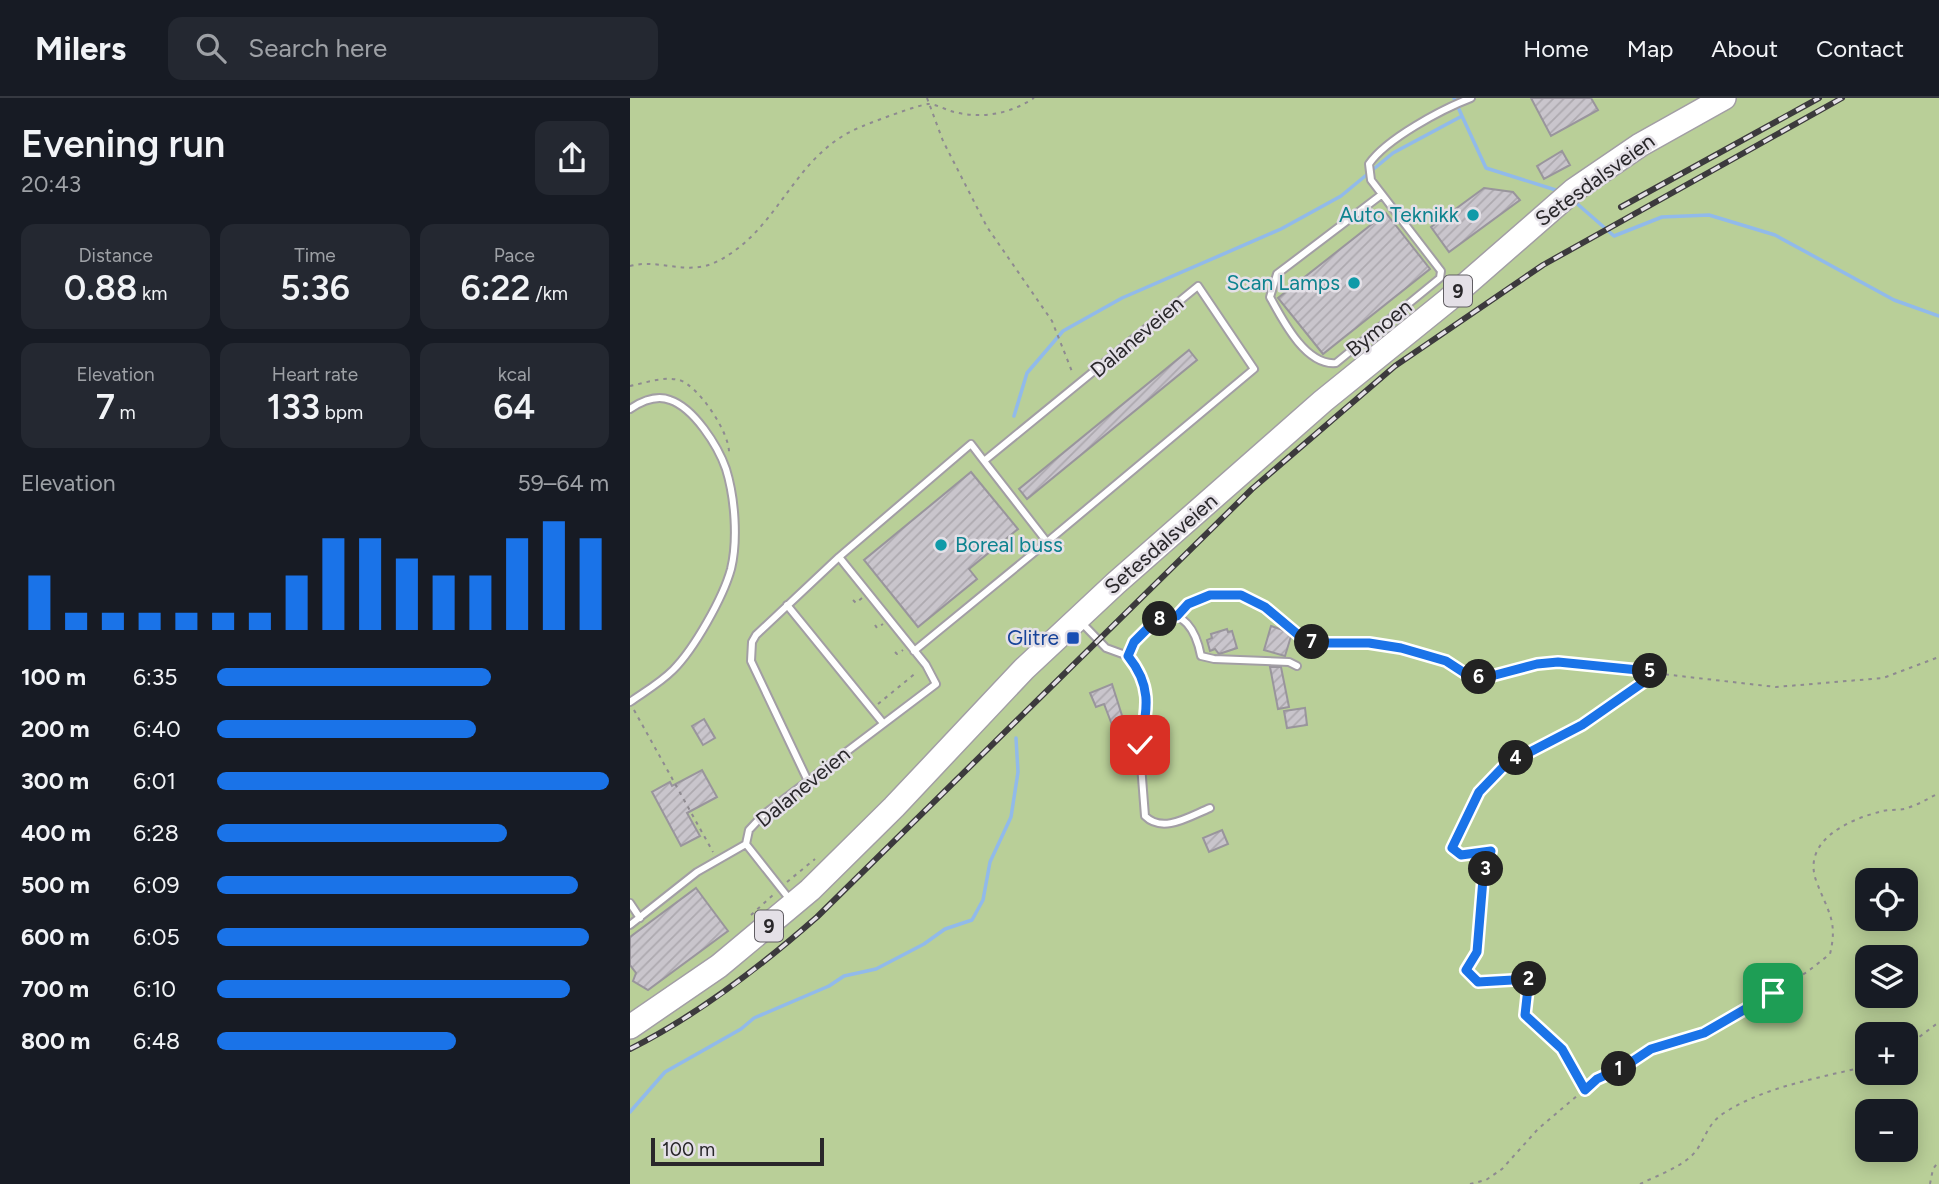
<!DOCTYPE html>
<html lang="en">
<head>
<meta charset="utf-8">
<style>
  body { margin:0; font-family:Figtree,sans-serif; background:#242831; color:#f1f3f6; height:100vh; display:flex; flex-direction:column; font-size:26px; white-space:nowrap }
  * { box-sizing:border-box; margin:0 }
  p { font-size:23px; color:#9ea1a6 }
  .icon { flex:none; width:38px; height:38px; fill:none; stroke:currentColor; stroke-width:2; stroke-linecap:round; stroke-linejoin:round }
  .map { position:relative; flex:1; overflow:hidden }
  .panel { display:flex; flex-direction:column; background:#171b24; width:630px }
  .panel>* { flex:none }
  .controls { position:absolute; left:1225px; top:770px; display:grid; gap:14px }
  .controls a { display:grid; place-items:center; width:63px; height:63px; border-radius:14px; background:#171b24; box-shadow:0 4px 18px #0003; font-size:35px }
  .scale { position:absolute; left:21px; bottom:18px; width:173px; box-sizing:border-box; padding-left:7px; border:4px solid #29272a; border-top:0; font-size:19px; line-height:24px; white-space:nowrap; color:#29272a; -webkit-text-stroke:5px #e4e0e7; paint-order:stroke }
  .pin { position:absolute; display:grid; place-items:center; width:60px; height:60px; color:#fff; margin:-30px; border-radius:14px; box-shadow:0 4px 10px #0006 }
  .km { position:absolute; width:35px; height:35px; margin:-18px; border-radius:50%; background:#222; color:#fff; font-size:19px; line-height:35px; text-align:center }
  .round { display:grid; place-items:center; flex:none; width:74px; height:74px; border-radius:14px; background:#242831 }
  .summary { display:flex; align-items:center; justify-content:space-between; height:119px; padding:0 21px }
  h1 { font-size:38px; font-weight:600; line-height:52px }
  .stats { display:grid; grid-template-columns:repeat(3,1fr); gap:10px; height:119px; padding:7px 21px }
  .stats div { display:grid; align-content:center; border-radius:14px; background:#242831; text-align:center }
  .stats b { font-size:35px; font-weight:600 }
  .stats small { font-size:19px; font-weight:400 }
  .stats p { font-size:19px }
  .chart { height:196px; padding:14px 21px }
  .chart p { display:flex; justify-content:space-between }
  .chart svg { width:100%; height:126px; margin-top:7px; stroke:#1a73e8; stroke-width:6 }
  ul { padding:0 21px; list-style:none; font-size:23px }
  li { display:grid; grid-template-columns:112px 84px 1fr; align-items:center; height:52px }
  li i { height:18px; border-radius:9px; background:#1a73e8 }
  header { display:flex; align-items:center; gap:42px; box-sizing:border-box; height:98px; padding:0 35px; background:#171b24; border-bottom:2px solid #363941 }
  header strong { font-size:33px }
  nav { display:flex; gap:38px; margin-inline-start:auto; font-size:24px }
  .search { width:490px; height:63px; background:#242831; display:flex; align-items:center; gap:18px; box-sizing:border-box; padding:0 24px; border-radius:14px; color:#9ea1a6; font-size:26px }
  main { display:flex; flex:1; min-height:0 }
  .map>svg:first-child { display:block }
  .park { fill:#b9cf98; fill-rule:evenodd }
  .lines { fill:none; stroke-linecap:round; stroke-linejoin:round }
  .stream { stroke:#91baea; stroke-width:3.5 }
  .building { fill:url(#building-hatch); stroke:#99959c; stroke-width:2 }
  .lane-casing { stroke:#a29ea4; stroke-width:10 }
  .highway-casing { stroke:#a29ea4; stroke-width:26 }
  .path { stroke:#8e8a90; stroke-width:2; stroke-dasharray:3.5 5; stroke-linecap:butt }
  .lane { stroke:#fff; stroke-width:6 }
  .highway { stroke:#fff; stroke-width:23 }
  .rail-casing { stroke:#3c3a3d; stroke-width:6 }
  .rail { stroke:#e4e0e7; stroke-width:3.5; stroke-dasharray:10; stroke-linecap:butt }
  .route-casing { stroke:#fff; stroke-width:14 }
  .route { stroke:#1a73e8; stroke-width:9 }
  .culture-dot { fill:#0f9aa8; stroke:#e4e0e7; stroke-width:2.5 }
  .transit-dot { fill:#1a4fb4; stroke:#e4e0e7; stroke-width:2.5 }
  .labels { text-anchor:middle; stroke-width:5; stroke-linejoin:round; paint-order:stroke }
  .shield { fill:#e4e0e7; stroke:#615e63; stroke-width:2 }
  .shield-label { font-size:19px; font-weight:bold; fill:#29272a }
  .street-label { font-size:21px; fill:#29272a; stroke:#e4e0e7 }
  .culture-label { font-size:21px; fill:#0d838f; stroke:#e4e0e7; text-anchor:end }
  .transit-label { font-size:21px; fill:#164399; stroke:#e4e0e7; text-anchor:end }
</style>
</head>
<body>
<header>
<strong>Milers</strong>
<div class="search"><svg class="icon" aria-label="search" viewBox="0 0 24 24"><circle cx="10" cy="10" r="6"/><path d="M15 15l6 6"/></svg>Search here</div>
<nav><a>Home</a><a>Map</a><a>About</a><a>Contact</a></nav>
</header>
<main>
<section class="panel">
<div class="summary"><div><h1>Evening run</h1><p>20:43</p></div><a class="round"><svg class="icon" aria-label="share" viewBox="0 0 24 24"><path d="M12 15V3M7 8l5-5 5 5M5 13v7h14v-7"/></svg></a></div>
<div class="stats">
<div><p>Distance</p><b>0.88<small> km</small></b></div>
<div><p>Time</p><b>5:36</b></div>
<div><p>Pace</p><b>6:22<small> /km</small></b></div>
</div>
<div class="stats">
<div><p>Elevation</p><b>7<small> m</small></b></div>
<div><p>Heart rate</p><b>133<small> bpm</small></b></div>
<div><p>kcal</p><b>64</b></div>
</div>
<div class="chart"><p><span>Elevation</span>59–64 m</p>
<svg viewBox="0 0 160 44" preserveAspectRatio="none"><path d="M5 44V25M15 44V38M25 44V38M35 44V38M45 44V38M55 44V38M65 44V38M75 44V25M85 44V12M95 44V12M105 44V19M115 44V25M125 44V25M135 44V12M145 44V6M155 44V12"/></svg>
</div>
<ul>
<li><b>100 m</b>6:35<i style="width:70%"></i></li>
<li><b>200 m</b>6:40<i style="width:66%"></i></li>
<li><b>300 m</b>6:01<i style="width:100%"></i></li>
<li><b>400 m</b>6:28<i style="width:74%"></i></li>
<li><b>500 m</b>6:09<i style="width:92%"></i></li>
<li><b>600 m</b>6:05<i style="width:95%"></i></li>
<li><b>700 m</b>6:10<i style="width:90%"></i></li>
<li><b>800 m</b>6:48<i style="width:61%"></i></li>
</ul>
</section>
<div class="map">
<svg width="1309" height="1086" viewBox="0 0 1309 1086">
  <defs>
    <pattern id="building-hatch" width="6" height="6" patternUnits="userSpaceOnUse" patternTransform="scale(1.75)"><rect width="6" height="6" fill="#c9c5cc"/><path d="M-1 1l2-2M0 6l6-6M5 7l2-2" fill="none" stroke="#ada9af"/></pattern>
  </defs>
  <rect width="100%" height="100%" fill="#e4e0e7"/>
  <!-- park -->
  <path class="park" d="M0,0H1309V1086H0ZM1237,782H1276V821H1237ZM1237,859H1276V898H1237ZM1237,936H1276V975H1237ZM1237,1013H1276V1052H1237Z"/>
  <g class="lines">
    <!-- stream -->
    <path class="stream" d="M832,18L856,70L929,93
      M944,103L984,138L1032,119L1079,117L1145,137L1264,202L1309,218
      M384,318L397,275L433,233L492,200L651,131L711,98L763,55L832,18L824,0
      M0,1014L35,974L111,931L124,920L199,888L214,878L246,871L294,846L315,831L342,822L353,802L360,764L381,719L388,674L386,640"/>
  </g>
  <!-- building -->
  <path class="building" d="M901,0H961L968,12L921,38Z
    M932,53L940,67L914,81L907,68Z
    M854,90L883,94L890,102L819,154L801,129Z
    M756,115L800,171L693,256L648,200Z
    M559,252L567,262L397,401L389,391Z
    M341,374L388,431L339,471L347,481L288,529L234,462Z
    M641,528L662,535L655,558L634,552Z
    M597,531L598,534L602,533L607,550L589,556L585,551L580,553L577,542L582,540L581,536Z
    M640,569H651L659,609L648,611Z
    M482,586L495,627L484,632L474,606L466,609L460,595Z
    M675,610L677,627L657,630L654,613Z
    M74,621L85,640L73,647L62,628Z
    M72,672L87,699L57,715L70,738L51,748L22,694L40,684L42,688Z
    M592,732L598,746L579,754L573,740Z
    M66,790L98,833L18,892L3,883L6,875L0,867V839Z"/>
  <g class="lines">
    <!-- lane casing -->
    <g class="lane-casing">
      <path id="lane" d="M751,97L647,176L640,199C653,223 676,268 706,265L810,180L811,173L741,82L739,66C756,41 812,11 841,0
        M0,311C12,303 27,297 40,302C64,310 88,348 96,371C105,400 108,442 101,471C93,500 64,551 43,572C30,585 14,594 0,604
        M157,507L253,625
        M451,524L476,550L498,558L507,568L515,587L517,611L510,654L515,718C533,736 560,718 580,710
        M284,553L417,444L354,363
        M498,558C517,512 559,497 571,558L584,561L659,564L667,568
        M178,683L121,563L122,544L126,537L209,459L341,346L354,363L568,188L624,271L417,444
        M161,803L116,746L119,732L133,717L306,586L296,567L209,459
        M0,805L10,820
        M0,827L67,774L116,746"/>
    </g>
    <!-- highway casing -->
    <g class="highway-casing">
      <path id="highway" d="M0,929L89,868L180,792L264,709L394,571L486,485L693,303L818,202L944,92L1010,47L1094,0"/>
    </g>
    <!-- path -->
    <path class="path" d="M297,0L313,43L357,129L422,223L443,276
      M0,168C30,160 58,179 88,163C152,130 163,55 233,28C245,23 288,7 298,6C306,6 316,12 324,14C352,21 380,16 404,0
      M0,288C15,285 34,278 49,282C68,287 100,335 99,355
      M223,502L226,505L232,500
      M553,512L580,497H611L635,509L672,539L684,545H739L771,550L815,563L836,576L854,580L927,564L1146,589L1253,580L1309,559
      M245,527L247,530L253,526
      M265,554L267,556L273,552
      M248,606L287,574
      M4,612L83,754
      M157,784L185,761
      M121,817L143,797
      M1276,949L1309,924
      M955,992L932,952L895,917L899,881L848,884L836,872L847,854L853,781L861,753L831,757L822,750C852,666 881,667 951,628C977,613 1002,592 1027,574
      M840,1086L856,1082L872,1071L908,1031L967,981L994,969L1021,951L1074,935L1177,874L1200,856C1208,823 1198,814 1187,785C1170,743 1219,721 1253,713C1262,711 1272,713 1280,709C1290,706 1299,700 1309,695
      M1010,1086C1028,1077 1053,1069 1066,1053C1076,1039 1078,1025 1094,1015C1136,988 1190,980 1237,968
      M1300,1086L1303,1071L1309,1063"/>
    <!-- lane -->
    <use href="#lane" class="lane"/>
    <!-- highway -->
    <use href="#highway" class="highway"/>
    <!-- rail casing -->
    <g class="rail-casing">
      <path id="rail" d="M991,109L1189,0
        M0,951C68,917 129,870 187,819L622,391L765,268L913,167L1212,0"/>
    </g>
    <!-- rail -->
    <use href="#rail" class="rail"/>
  </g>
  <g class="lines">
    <!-- route casing -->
    <g class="route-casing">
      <path id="route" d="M510,647C517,611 523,589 498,558L504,544L524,524L547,518L558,506L580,497H611L635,509L672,540L684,545H739L771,550L816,563L836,576L854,580L907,566L928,564L1028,574L952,627L875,667L849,694L822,750L831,757L861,753L853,781L847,854L836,872L848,884L899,881L895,917L932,951L955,992L967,981L994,969L1021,951L1074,935L1143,895"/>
    </g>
    <!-- route -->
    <use href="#route" class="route"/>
  </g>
  <!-- markers -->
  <g class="culture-dot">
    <circle cx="843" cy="117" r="7"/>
    <circle cx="724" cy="185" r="7"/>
    <circle cx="311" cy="447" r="7"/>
  </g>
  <rect class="transit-dot" x="436" y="533" width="14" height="14" rx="3.5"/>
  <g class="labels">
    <!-- shield labels -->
    <g class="shield">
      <rect x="814" y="177.5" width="28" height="31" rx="5"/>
      <rect x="125" y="812.5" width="28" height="31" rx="5"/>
    </g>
    <g class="shield-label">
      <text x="828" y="200">9</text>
      <text x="139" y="835">9</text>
    </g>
    <!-- street labels -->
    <g class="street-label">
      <text transform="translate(965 82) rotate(-36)" y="7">Setesdalsveien</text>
      <text transform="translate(749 230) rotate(-39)" y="7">Bymoen</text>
      <text transform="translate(507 239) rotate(-40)" y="7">Dalaneveien</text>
      <text transform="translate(531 446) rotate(-41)" y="7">Setesdalsveien</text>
      <text transform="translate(173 689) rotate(-39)" y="7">Dalaneveien</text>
    </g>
    <!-- culture labels -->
    <g class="culture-label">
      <text x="829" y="124">Auto Teknikk</text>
      <text x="710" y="192">Scan Lamps</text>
      <text x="325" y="454" text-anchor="start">Boreal buss</text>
    </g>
    <!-- transit labels -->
    <g class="transit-label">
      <text x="429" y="547">Glitre</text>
    </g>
  </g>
</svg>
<div class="controls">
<a><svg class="icon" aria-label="locate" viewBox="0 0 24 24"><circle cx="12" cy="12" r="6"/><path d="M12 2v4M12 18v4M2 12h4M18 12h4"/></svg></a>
<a><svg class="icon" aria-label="layers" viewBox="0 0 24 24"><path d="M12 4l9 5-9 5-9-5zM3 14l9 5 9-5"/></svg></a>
<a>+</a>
<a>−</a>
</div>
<div class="scale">100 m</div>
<div class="pin" style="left:1143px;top:895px;background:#1e9e55"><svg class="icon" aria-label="arrive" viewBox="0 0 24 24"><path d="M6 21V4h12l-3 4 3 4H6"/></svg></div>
<div class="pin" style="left:510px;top:647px;background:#d93025"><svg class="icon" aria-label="check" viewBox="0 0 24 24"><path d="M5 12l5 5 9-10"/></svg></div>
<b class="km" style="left:989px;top:971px">1</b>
<b class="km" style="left:899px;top:881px">2</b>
<b class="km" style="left:856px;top:771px">3</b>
<b class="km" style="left:886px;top:660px">4</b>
<b class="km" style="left:1020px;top:573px">5</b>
<b class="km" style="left:849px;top:579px">6</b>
<b class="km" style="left:682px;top:544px">7</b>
<b class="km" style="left:530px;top:521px">8</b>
</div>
</main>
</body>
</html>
